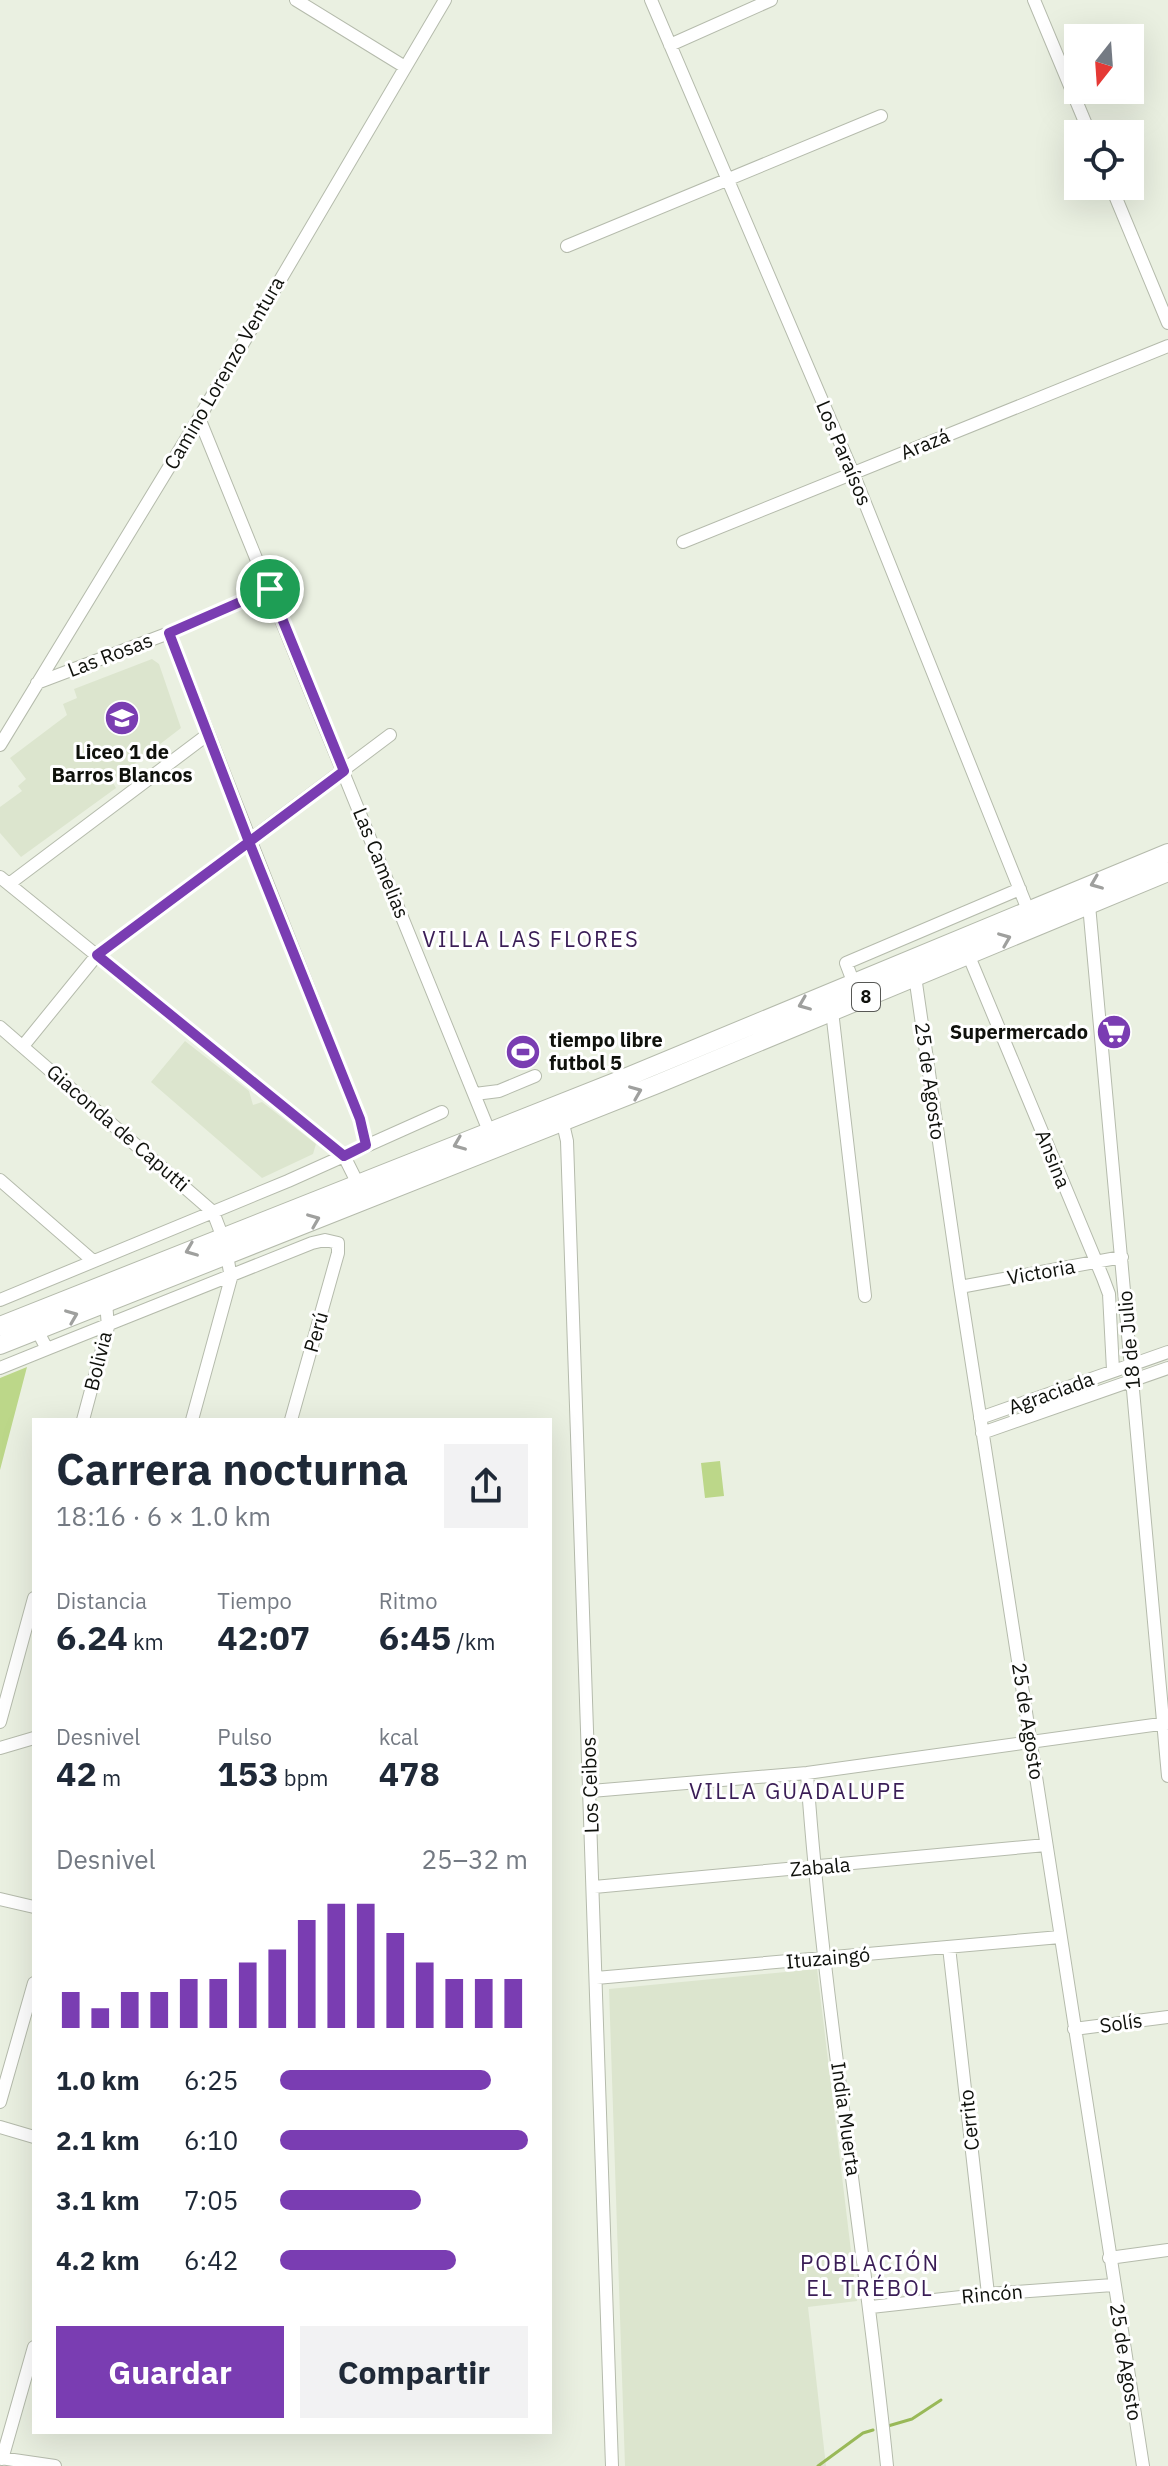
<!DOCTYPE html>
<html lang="es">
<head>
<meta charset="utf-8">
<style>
  body { margin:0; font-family:"IBM Plex Sans",sans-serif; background:#f2f2f3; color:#1f2937; height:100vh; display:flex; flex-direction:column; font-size:30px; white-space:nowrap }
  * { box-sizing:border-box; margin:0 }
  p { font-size:26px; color:#747a83 }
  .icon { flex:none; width:44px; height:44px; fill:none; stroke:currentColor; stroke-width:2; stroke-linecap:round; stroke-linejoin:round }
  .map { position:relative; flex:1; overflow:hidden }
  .panel { position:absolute; left:32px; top:1418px; width:520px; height:1016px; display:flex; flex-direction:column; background:#fff; border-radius:0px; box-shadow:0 8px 32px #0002 }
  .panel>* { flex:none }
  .needle { width:52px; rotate:197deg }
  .buttons { position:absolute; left:1064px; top:24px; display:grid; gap:16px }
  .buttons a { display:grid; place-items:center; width:80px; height:80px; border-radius:0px; background:#fff; box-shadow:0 8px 32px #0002; font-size:40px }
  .pin { position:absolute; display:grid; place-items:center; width:68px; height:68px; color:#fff; margin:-34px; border:4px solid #fff; border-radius:50%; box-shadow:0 2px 8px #0007 }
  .round { display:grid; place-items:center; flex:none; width:84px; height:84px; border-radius:0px; background:#f2f2f3 }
  .summary { display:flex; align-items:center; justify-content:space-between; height:136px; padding:0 24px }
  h1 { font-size:44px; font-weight:800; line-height:60px }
  .figures { display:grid; grid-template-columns:repeat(3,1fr); gap:12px; height:136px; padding:8px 24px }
  .figures div { display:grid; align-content:center }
  .figures b { font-size:34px; font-weight:800 }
  .figures small { font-size:22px; font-weight:400 }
  .figures p { font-size:22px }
  .chart { height:224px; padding:16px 24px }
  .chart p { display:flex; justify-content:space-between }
  .chart svg { width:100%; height:144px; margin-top:8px; stroke:#7a3db2; stroke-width:6 }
  .primary-button { display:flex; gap:16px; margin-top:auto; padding:16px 24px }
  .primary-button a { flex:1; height:92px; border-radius:0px; background:#7a3db2; color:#fff; font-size:32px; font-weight:800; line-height:92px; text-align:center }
  .primary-button a+a { background:#f2f2f3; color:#1f2937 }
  ul { padding:0 24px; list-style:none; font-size:26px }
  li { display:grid; grid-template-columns:128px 96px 1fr; align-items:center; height:60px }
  li i { height:20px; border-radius:10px; background:#7a3db2 }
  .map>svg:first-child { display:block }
  .built { fill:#dce5ce }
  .green { fill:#bcd789 }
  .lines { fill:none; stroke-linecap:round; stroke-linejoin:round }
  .stream { stroke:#99b958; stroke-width:3 }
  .minor-casing { stroke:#b5bbac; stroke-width:14 }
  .highway-casing { stroke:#b5bbac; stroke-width:20 }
  .minor { stroke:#fff; stroke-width:12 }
  .highway { stroke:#fff; stroke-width:18 }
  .oneway { stroke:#9fa09e }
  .route-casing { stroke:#fff; stroke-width:16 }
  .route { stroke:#7a3db2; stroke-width:10 }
  .labels { text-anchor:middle; stroke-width:6; stroke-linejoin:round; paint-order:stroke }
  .shield { fill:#fff; stroke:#575855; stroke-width:2 }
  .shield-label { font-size:18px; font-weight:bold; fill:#0f110c }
  .street-label { font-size:20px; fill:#0f110c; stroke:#fff }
  .poi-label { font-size:20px; font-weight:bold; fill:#0f110c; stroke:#fff }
  .neighbourhood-label { font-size:22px; letter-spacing:2px; fill:#3a1d56; stroke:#fff }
</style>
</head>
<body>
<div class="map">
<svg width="1168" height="2466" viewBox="0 0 1168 2466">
  <rect width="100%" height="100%" fill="#eaf0e1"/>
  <!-- built -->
  <path class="built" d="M152,659L159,664L181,728L112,781L116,788L21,857L0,833V807L22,791L18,786L26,779L10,758L67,715L63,704L77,698L74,689Z
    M185,1041L249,1091L253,1105L262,1102L316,1144L313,1154L262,1178L151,1082Z
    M817,1969L857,2301L808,2307L826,2466H625L609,1989Z"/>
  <!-- green -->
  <path class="green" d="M27,1367L0,1470V1378Z
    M720,1461L724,1496L705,1498L701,1463Z"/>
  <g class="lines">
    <!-- stream -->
    <path class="stream" d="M888,2426L912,2419L941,2400
      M818,2466L863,2433L873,2430"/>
    <!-- minor casing -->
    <g class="minor-casing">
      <path id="minor" d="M296,0L405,67
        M651,0L853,473L1028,910
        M1034,0L1090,134
        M670,45L771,0
        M1111,186L1168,323
        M567,246L881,116
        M199,418L489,1131
        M683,542L1168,346
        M169,633L360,1119L366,1145
        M37,683L169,633L270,589
        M0,745L199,418L445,0
        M0,877L344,1156L361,1190
        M9,884L207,735
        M1089,905L1168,1776
        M968,954L1103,1278L1109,1294L1113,1370
        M915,976L960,1287L1143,2466
        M854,984L846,963L1020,889
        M832,1011L865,1296
        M0,1027L213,1212L223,1238
        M23,1046L97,955L390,735
        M475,1094L499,1091L535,1076
        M561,1115L567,1141L612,2466
        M0,1180L92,1260
        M960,1287L1122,1257
        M0,1300L288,1181L442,1112
        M37,1330L47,1349L312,1243L325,1240L338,1243V1253L291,1420
        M0,1368L47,1349
        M980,1418L1168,1352
        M83,1420L108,1327L106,1302
        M192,1420L231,1278L227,1255
        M982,1433L1168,1368
        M0,1722L34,1598
        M0,1748L34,1738
        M807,1773C823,2005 864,2234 887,2466
        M591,1791L807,1773L1168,1723
        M594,1887L1046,1845
        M0,1899L34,1907
        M949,1947L988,2294
        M596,1978L1060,1937
        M1074,2029L1168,2017
        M0,2102L34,1983
        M0,2127L34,2137
        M1109,2258L1168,2250
        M871,2307L988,2294L1113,2285
        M0,2458L55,2466
        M2,2459L34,2347"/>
    </g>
    <!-- highway casing -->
    <g class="highway-casing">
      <path id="highway" d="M0,1326L615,1082L1168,853
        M0,1345L655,1085L1168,872"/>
    </g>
    <!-- minor -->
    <use href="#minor" class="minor"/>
    <!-- highway -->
    <use href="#highway" class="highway"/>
  </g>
  <!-- one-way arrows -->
  <defs><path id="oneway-chevron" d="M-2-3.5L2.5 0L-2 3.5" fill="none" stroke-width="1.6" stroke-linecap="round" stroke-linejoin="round" transform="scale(2)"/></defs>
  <g class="oneway">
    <use href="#oneway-chevron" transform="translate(1096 883) rotate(158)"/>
    <use href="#oneway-chevron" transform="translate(1005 939) rotate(-22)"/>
    <use href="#oneway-chevron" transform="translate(804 1004) rotate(158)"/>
    <use href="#oneway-chevron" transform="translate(636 1092) rotate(-22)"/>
    <use href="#oneway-chevron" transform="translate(459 1144) rotate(158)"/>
    <use href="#oneway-chevron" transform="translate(314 1220) rotate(-22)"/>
    <use href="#oneway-chevron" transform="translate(191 1250) rotate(158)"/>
    <use href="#oneway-chevron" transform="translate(72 1316) rotate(-22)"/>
  </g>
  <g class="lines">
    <!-- route casing -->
    <g class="route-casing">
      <path id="route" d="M270,589L344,771L249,842L360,1119L366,1145L344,1156L97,955L249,842L169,633L270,589"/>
    </g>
    <!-- route -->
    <use href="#route" class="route"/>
  </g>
  <!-- icons -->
  <defs>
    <g id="school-disc" transform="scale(1.8)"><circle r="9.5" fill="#7a3db2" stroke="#fff"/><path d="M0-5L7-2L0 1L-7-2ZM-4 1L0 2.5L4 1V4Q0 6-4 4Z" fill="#fff"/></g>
    <g id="supermarket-disc" transform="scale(1.8)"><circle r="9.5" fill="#7a3db2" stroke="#fff"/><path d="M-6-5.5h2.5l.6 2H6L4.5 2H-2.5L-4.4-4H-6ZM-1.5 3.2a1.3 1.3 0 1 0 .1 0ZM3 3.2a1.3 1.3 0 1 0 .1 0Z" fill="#fff"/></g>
    <g id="stadium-disc" transform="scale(1.8)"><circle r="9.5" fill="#7a3db2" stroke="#fff"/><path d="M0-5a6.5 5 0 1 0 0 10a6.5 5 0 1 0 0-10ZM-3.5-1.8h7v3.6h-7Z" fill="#fff"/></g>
  </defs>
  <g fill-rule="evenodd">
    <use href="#school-disc" x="122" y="718"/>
    <use href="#supermarket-disc" x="1114" y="1032"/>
    <use href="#stadium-disc" x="523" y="1052"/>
  </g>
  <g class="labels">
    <!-- shield labels -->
    <rect class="shield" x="852" y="983" width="28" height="28" rx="6"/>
    <g class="shield-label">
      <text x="866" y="1003">8</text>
    </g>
    <!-- street labels -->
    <g class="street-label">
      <text transform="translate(224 373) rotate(-60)" y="7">Camino Lorenzo Ventura</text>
      <text transform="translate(925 444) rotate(-22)" y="7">Arazá</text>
      <text transform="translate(844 453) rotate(67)" y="7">Los Paraísos</text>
      <text transform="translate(110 655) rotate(-21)" y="7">Las Rosas</text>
      <text transform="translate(381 863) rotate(68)" y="7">Las Camelias</text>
      <text transform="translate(930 1081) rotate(82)" y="7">25 de Agosto</text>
      <text transform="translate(118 1128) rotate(41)" y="7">Giaconda de Caputti</text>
      <text transform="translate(1053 1159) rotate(68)" y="7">Ansina</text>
      <text transform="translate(1041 1272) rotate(-10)" y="7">Victoria</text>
      <text transform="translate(316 1332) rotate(-74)" y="7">Perú</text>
      <text transform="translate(1129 1340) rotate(-95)" y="7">18 de Julio</text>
      <text transform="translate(98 1361) rotate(-76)" y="7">Bolivia</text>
      <text transform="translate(1051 1393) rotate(-20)" y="7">Agraciada</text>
      <text transform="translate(1028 1721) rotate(81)" y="7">25 de Agosto</text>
      <text transform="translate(590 1785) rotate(-92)" y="7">Los Ceibos</text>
      <text transform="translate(820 1867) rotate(-5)" y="7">Zabala</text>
      <text transform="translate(828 1958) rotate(-5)" y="7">Ituzaingó</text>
      <text transform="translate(1121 2023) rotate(-8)" y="7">Solís</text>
      <text transform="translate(846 2119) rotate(82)" y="7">India Muerta</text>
      <text transform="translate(969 2120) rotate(-96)" y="7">Cerrito</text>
      <text transform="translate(992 2294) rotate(-5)" y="7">Rincón</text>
      <text transform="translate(1126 2362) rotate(81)" y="7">25 de Agosto</text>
    </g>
    <!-- poi labels -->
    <g class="poi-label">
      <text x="122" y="759">Liceo 1 de<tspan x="122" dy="23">Barros Blancos</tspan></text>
      <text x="1088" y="1039" text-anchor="end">Supermercado</text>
      <text x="549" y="1047" text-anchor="start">tiempo libre<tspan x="549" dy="23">futbol 5</tspan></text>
    </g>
    <!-- neighbourhood labels -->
    <g class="neighbourhood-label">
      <text x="531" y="947">VILLA LAS FLORES</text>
      <text x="798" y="1799">VILLA GUADALUPE</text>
      <text x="870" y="2271">POBLACIÓN<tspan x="870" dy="25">EL TRÉBOL</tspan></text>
    </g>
  </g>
</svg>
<div class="buttons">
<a><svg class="needle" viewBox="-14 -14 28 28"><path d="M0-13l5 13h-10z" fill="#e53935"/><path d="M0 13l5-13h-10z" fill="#747a83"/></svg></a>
<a><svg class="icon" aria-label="locate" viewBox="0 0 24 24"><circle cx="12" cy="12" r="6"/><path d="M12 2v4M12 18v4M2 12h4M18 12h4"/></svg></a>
</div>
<div class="pin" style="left:270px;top:589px;background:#1e9e55"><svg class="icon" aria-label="arrive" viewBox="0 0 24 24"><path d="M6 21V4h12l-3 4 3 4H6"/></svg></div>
<section class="panel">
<div class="summary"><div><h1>Carrera nocturna</h1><p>18:16 · 6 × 1.0 km</p></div><a class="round"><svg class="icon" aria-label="share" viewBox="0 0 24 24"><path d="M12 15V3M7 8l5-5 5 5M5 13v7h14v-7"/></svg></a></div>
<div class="figures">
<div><p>Distancia</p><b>6.24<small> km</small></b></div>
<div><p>Tiempo</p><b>42:07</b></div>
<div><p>Ritmo</p><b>6:45<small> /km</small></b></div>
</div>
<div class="figures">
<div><p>Desnivel</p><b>42<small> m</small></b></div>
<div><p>Pulso</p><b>153<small> bpm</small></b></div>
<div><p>kcal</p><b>478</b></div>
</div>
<div class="chart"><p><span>Desnivel</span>25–32 m</p>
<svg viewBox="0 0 160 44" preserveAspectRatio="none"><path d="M5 44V33M15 44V38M25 44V33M35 44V33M45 44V29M55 44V29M65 44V24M75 44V20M85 44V11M95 44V6M105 44V6M115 44V15M125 44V24M135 44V29M145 44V29M155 44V29"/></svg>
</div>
<ul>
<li><b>1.0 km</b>6:25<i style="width:85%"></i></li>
<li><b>2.1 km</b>6:10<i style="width:100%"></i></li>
<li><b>3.1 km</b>7:05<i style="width:57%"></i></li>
<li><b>4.2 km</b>6:42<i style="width:71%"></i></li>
</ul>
<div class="primary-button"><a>Guardar</a><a>Compartir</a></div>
</section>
</div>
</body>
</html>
